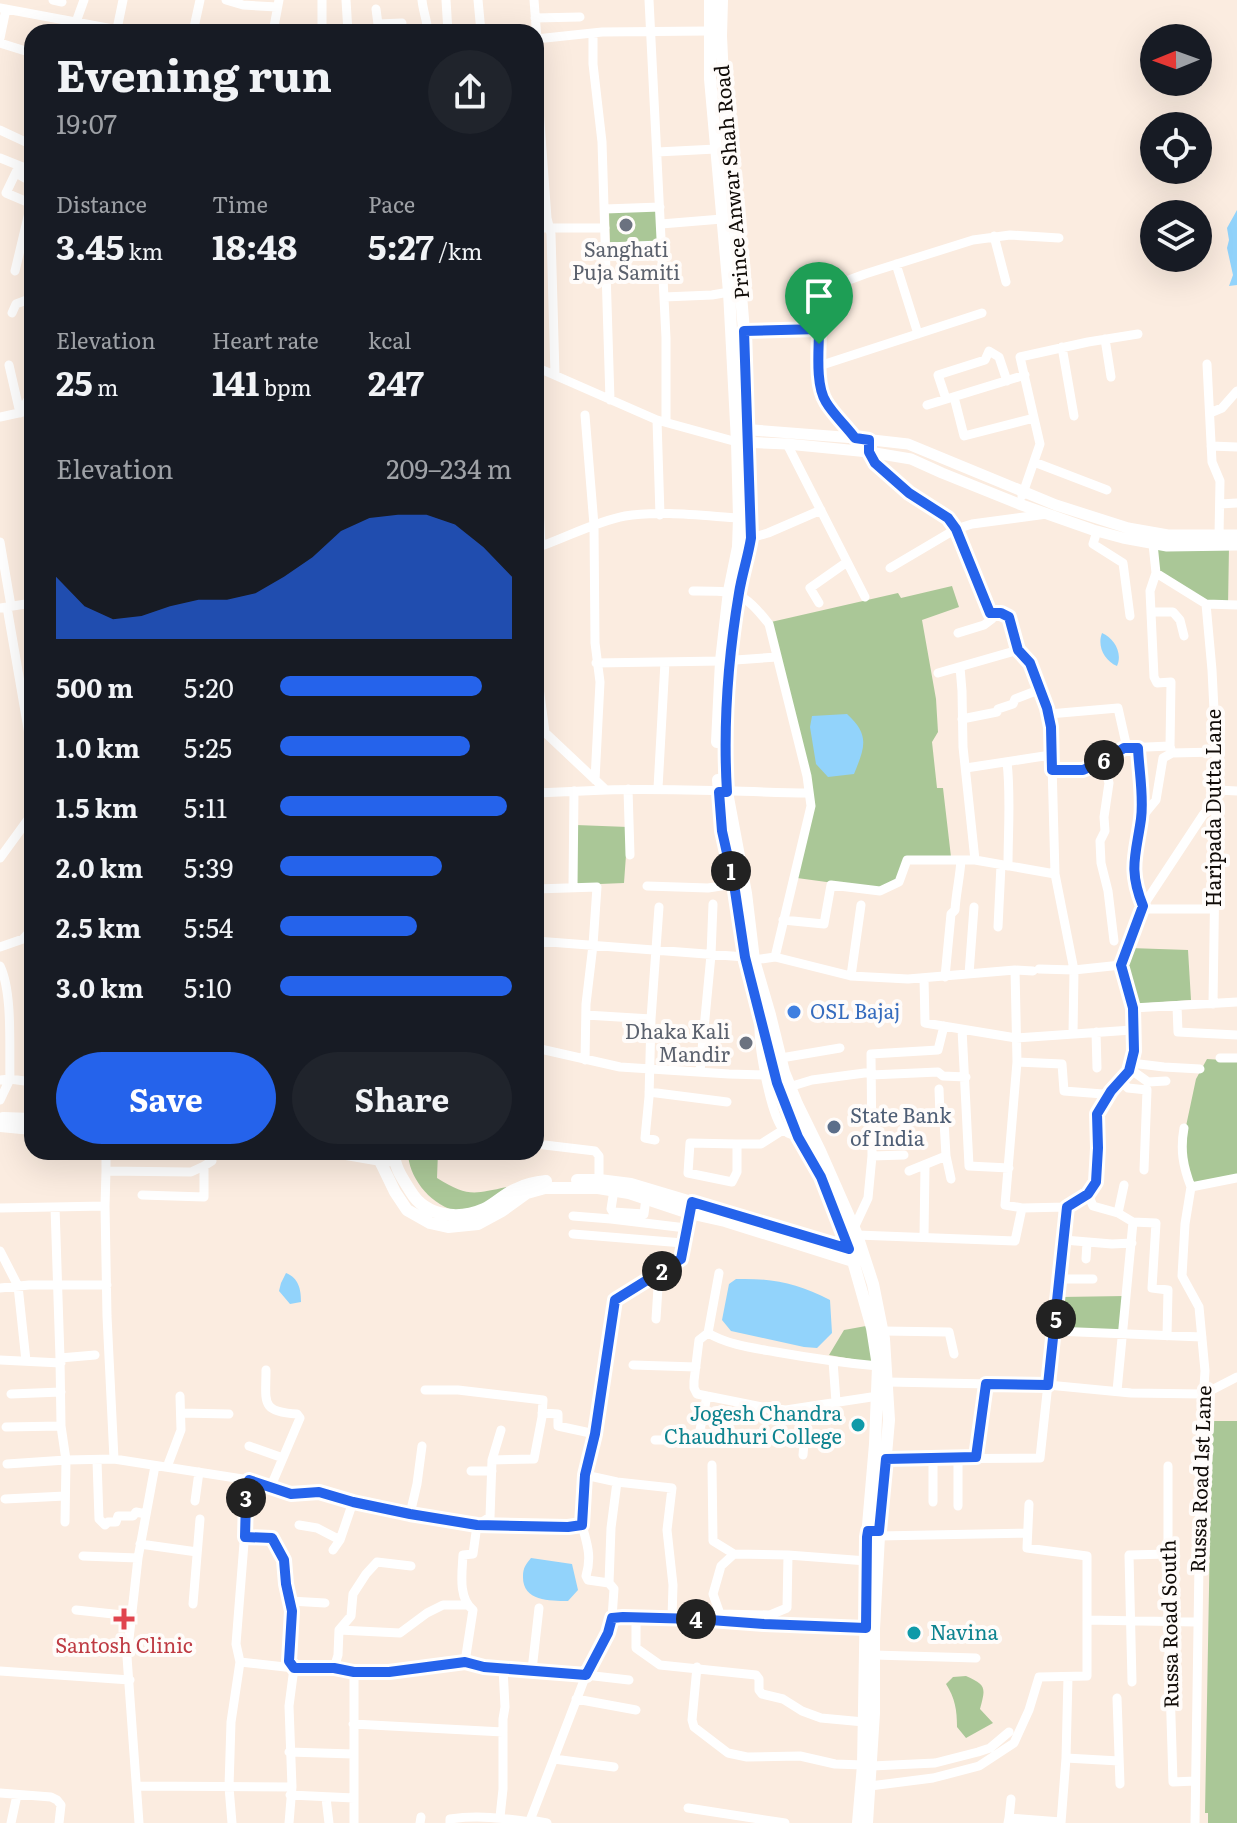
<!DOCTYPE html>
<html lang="en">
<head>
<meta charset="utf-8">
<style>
  body { margin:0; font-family:Literata,serif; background:#20242c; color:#f1f3f6; height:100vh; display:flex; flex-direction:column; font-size:30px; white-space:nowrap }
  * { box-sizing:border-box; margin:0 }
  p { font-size:26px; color:#9ea1a6 }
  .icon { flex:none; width:44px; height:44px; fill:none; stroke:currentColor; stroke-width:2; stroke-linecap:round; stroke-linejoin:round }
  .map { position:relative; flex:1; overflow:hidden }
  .sheet { position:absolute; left:24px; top:24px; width:520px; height:1136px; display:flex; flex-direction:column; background:#171b24; border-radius:24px; box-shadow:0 8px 32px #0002 }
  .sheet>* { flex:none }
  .needle { width:52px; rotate:269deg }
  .fabs { position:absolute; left:1140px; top:24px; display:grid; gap:16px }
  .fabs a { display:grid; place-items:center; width:72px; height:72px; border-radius:50%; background:#171b24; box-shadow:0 8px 32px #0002; font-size:40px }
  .pin { position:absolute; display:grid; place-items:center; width:68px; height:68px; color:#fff; margin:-82px -34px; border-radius:50% 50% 50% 0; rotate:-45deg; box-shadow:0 0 8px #0007 }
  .pin .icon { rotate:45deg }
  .km { position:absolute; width:40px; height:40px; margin:-20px; border-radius:50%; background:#222; color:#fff; font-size:22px; line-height:40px; text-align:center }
  .round { display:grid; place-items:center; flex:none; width:84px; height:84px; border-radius:42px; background:#20242c }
  .summary { display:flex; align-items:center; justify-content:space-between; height:136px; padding:0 32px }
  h1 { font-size:44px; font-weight:700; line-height:60px }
  .stats { display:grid; grid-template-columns:repeat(3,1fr); gap:12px; height:136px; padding:8px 32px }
  .stats div { display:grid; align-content:center }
  .stats b { font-size:34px; font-weight:700 }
  .stats small { font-size:22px; font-weight:400 }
  .stats p { font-size:22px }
  .chart { height:224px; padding:16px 32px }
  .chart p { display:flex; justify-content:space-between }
  .chart svg { width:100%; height:144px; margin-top:8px; fill:#2563eb; opacity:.7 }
  .primary-button { display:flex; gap:16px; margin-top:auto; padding:16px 32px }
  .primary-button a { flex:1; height:92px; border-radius:48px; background:#2563eb; color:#fff; font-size:32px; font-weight:700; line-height:92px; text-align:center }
  .primary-button a+a { background:#20242c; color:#f1f3f6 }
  ul { padding:0 32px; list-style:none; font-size:26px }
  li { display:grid; grid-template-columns:128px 96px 1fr; align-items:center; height:60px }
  li i { height:20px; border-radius:10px; background:#2563eb }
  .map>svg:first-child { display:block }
  .green { fill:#aac797 }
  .water { fill:#92d3fb }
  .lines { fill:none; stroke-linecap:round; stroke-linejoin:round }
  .minor { stroke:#fff; stroke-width:9 }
  .tertiary { stroke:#fff; stroke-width:11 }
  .secondary { stroke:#fff; stroke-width:12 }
  .route-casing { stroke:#fff; stroke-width:16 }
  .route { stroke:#2563eb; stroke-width:10 }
  .worship-dot { fill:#6b7280; stroke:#fffcfa; stroke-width:3 }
  .shop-dot { fill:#3f7fe0; stroke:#fffcfa; stroke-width:3 }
  .service-dot { fill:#5c6f8a; stroke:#fffcfa; stroke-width:3 }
  .culture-dot { fill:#0f9aa8; stroke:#fffcfa; stroke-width:3 }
  .health-dot { fill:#e0444e; stroke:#fffcfa; stroke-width:3 }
  .labels { text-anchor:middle; stroke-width:8; stroke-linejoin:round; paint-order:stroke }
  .street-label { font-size:20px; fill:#110c08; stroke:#fffcfa }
  .worship-label { font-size:20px; fill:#5b616d; stroke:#fffcfa }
  .shop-label { font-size:20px; fill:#366cbe; stroke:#fffcfa; text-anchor:start }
  .service-label { font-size:20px; fill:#4e5e75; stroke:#fffcfa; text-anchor:start }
  .culture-label { font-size:20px; fill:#0d838f; stroke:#fffcfa; text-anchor:end }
  .health-label { font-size:20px; fill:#be3a42; stroke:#fffcfa }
</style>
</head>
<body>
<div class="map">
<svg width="1237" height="1823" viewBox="0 0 1237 1823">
  <rect width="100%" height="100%" fill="#fbece0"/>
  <!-- green -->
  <path class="green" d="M657,209L658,243L610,244L609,211Z
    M1155,542L1229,547L1228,606L1211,603L1158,571Z
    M952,586L959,607L922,620L936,699L938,732L932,742L937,788H943L951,857L906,856L897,879L878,889L797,878L814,808L771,622L898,593L901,598Z
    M576,825L628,827L624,883L575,885Z
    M1130,948L1188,950L1191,1000L1134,1004L1123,965Z
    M1207,1059L1237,1061V1175L1191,1184L1182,1145L1196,1079Z
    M408,1152H438L437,1178C468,1197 473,1194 507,1187L472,1212C466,1211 459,1211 453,1210C429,1203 408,1176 408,1152Z
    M1125,1296L1121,1332L1056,1329L1061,1297Z
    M866,1326L874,1363L829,1355L844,1330Z
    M1212,1421H1237V1823H1208V1813H1205Z
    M966,1676C986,1685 986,1687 980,1709L993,1723L966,1738L957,1727C957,1710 955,1698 946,1684L953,1677Z"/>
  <!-- water -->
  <path class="water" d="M1237,210V285L1229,286L1233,275L1227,248L1229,240L1227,228Z
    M1102,633C1114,638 1123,653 1117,666C1104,660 1097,646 1102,633Z
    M847,714C870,735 865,747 854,774L828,777L816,764L810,727L812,716Z
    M286,1273C299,1278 301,1290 301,1302L290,1304L279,1291L281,1283Z
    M736,1279C773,1278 797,1283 830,1300L832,1333L817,1348L804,1347L731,1331L722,1320L729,1284Z
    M531,1558L572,1564L578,1590L568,1601C549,1601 522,1601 523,1576C523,1568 526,1564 531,1558Z"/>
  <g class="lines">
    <!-- minor -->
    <path class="minor" d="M53,0L62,2
      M226,0L243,5L277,7
      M322,0V32
      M346,0L348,32
      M422,0C423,11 427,20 428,32
      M446,0L448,32
      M478,0L481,32
      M534,0L537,39
      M649,0L666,338V422
      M0,8L129,32
      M376,9L379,32
      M535,18L580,17
      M76,22L84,0
      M378,24L402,23
      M117,29L123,0
      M193,32L200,0
      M273,32L279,0
      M593,33V64L602,142L610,400
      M0,38L6,9
      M536,39L602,32L708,31
      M0,43L32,53
      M29,52L31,40
      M536,68L547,218L551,234L555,375
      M29,75L32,76
      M0,130L32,145
      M657,152L716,149
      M0,158L25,168L32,160
      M19,166L6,193L32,204
      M16,173L32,182
      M605,209L660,207
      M661,224L722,219
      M536,228H605
      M994,236L1006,282
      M606,247L662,245
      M896,264L918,334
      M15,271L31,204
      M664,297L712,295L729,292
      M12,313L16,304L32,298
      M744,331L819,329
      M1105,339L1111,377
      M1062,347L1074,416
      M1207,364L1212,462L1220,481L1219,536
      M9,365L20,413
      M819,366L982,313
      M536,367L657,420L737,442
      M954,397L964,436L1034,418
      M946,399L938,375L985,360L989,351L999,357L1007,381
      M927,405L1025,375
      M20,413L32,393
      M1210,413L1222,408L1237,391
      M585,415L594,525L595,643L600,682L595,780
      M0,417L32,410
      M657,420L660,515
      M855,438C845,425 831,412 824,398C813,375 820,316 822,290L865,274L973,240L1010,235L1059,238
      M787,444L865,597
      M1211,446L1237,447
      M536,448L541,546
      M869,448V452L875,463L909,493L948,518L956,529L992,619L984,625L958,633
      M1034,462L1107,490
      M1022,496L1040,444L1020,357L1088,342L1138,334
      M1220,504L1237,503
      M1097,531L1093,544L1123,563L1130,616
      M751,538L768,533L821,510
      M0,542L11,606
      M1153,544L1156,573L1206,604L1212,670L1218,790L1216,800L1213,1004
      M536,548C566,538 594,522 625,516C657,510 706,516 739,518
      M890,568L956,529L972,524L1047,514
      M1156,573L1150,591L1154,677L1157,683L1171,682L1170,746L1172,753
      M693,591C736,591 742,590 769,624L807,776L811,806L775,957
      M819,603L810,588L847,562
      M1206,604L1237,605
      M7,607L32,752
      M0,608L32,603
      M1151,612H1173L1180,620L1184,636
      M990,613H1001L1009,617L1018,650L1030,663L1040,685L1047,708L1051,727L1055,874L1074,970L1073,1034
      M596,663L721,661L777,657
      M536,665L545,732
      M960,667L962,691L963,747L975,860
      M938,673L1018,650
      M1049,714L1118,708L1127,748
      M962,719L997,712L998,709L1013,704L1015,699L1041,689
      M536,724L606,790C674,788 742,792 809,793
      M1138,748L1142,817L1134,859L1136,888L1143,906
      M1103,761L1109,783L1104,817L1105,831L1100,841L1101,863L1108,891L1114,941
      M1007,762C1011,796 1008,831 1008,866
      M966,768L1051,755
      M1052,770H1083L1124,748L1170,746
      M658,788L665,662
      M628,789L630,855
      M1218,790L1237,791
      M536,793L606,790
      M1142,817L1156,800L1163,758L1172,753L1217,752
      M0,858L32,814
      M647,886L708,888L734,884
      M573,887L574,791
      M536,889L597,887L593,945L586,1004L585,1060
      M1142,909H1214
      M783,920L824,924L831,885L880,891L899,882L907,860H975L1055,874
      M998,927L1001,865
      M536,941L745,957L754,960L775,957L851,976L908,979L1015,970L1033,971
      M0,947L23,939L32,929
      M0,966C13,993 9,1048 10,1079L32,1082
      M1039,969L1074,970L1121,965
      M1015,970L1017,1062L1005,1205L1022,1208L1067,1207L1088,1194L1096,1182L1098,1148L1097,1114L1111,1091L1129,1071L1134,1051L1133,1008L1121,965L1143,906L1203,815L1216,800
      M969,974L974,907
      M851,976L861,905
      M945,977L951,914L955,910C956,893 960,877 961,860
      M924,978L925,1023L1016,1038L1132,1030
      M536,982L540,941
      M1177,1006L1178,1032L1237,1035
      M1133,1008L1237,1002
      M586,1015L651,1019
      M759,1028C759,1049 770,1111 782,1128C785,1133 792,1135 798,1137
      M962,1029L969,1166L1009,1168
      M1096,1032L1097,1068
      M536,1048L620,1067L729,1074L766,1075
      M781,1058L840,1048
      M1220,1058H1237
      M1017,1062L1062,1064L1064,1091L1103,1094L1111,1091
      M1131,1063L1164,1067L1200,1069
      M1130,1069L1148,1082L1166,1081
      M700,1071L711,955L713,904
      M871,1075L938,1072L943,1076L966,1077
      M0,1080L10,1079L0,1100
      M1120,1080L1128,1088L1147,1090L1144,1170
      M789,1087L812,1080L872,1072
      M939,1089L940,1115L944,1121L946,1156L951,1179
      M649,1092L727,1102
      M1184,1128C1180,1150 1183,1166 1191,1187
      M655,1140L645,1138L649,1097L651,1019L659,907
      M690,1143L737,1144V1172L732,1182L688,1173Z
      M536,1144L595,1151L599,1156V1180
      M737,1144H761L783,1130
      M106,1152V1171
      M872,1156L904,1155
      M909,1171L946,1156
      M614,1190L611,1209L613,1212L644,1214L646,1198
      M1088,1194L1093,1206L1118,1213L1133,1222L1156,1223L1152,1288L1168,1290L1167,1336
      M142,1195L204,1197V1166
      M105,1206L107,1316L114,1459L249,1480L291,1494L319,1492L353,1502L410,1514L477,1525L568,1527L582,1525L585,1475L595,1434L615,1300L681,1259L690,1209
      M55,1207L60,1358
      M0,1208L105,1206L106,1171L191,1172L204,1166L212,1161
      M1118,1213L1124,1185
      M573,1216L611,1219L686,1228
      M854,1228L868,1198L872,1156L871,1054L938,1050L944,1026
      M573,1234L683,1243
      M857,1235L1015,1241L1022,1208
      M924,1237L925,1165
      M1064,1240L1112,1244L1132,1243
      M0,1251L18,1286L26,1361
      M1086,1259L1087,1242
      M719,1273L708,1333L699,1340L694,1381V1388L697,1394L767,1408L786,1410L878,1396
      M1060,1279H1093
      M0,1288L29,1285H107
      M656,1319L659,1272
      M883,1331L949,1332L954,1354
      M1054,1331L1202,1337
      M708,1333C728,1345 753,1348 776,1352C810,1358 844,1363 878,1366
      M0,1360L61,1363
      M833,1361L836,1402
      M633,1365L696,1367
      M266,1370C266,1402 260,1412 297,1414L300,1418L271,1486
      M887,1382L1048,1385L1131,1393L1204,1394L1237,1377
      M425,1390H458L543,1400L542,1417L534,1459L492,1460
      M1117,1391L1133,1222
      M11,1394L61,1392
      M181,1413L229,1414
      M542,1413L558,1414V1426L595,1434
      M6,1427L61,1426
      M655,1440H686L699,1435L707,1396
      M249,1446L283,1458
      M803,1455L807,1407
      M976,1457L986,1384
      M886,1459L1040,1458L1067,1207
      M97,1461L99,1519L105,1525L108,1522H116L118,1516H133L136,1512L146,1514
      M7,1464L66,1460L114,1459
      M712,1465L713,1541L734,1554
      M1168,1466V1621L1173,1782L1195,1781
      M167,1467L181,1430L180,1396
      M471,1471H492
      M585,1475L617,1482L672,1488L667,1530L673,1585L672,1618
      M5,1499L65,1496
      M195,1501L199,1472
      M933,1502V1458
      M958,1506V1458
      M410,1514L417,1484L422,1446
      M65,1522L66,1460L61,1426L60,1358L95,1355
      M299,1525L317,1528L340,1540
      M477,1525L490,1517L492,1460L501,1430
      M582,1525C587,1544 592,1556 586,1576L588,1580L609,1583
      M879,1536L1027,1533
      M245,1537L272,1538L284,1560L286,1584L292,1611L289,1661L294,1668L289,1706L292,1787L289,1823
      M140,1544L197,1552
      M333,1550L340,1540L353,1502
      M788,1555L787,1608L770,1615L720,1614L713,1594L721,1566L734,1554L788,1555L867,1561
      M83,1556L138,1558
      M290,1601L325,1603
      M193,1604L200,1519
      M76,1610L132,1616
      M636,1616V1648L660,1665L756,1675L759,1679V1690L762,1694L783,1699L802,1711L821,1718L864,1722
      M612,1618L614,1589L609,1583L611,1528L617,1482
      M1087,1620L1196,1622
      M339,1630L400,1633L427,1613L443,1605H466
      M874,1655L976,1658
      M240,1662L294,1668H334L354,1672H389L465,1662L484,1667L542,1670L629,1680
      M465,1662L473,1610C458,1598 462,1573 463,1555L473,1554L477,1525
      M697,1667L692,1720L694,1727L728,1753L747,1757L800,1756L835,1764L863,1765
      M334,1668L338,1655L339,1630L351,1616L353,1594L366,1574L377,1562L411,1566
      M532,1670L539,1608
      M0,1671L130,1680
      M1132,1682L1129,1555L1169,1554
      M1117,1698L1120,1784
      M576,1699L636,1710
      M353,1724L503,1732
      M289,1752L353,1754
      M1066,1758L1119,1761
      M554,1759L614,1767
      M872,1766L935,1763L978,1752L990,1748L1009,1732
      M137,1786L292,1787
      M870,1786L933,1778L979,1766L1014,1743L1029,1710L1039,1677L1087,1676V1556L1027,1548L1029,1504
      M0,1793L51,1797L57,1800L61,1805L59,1823
      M290,1795L354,1798
      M326,1798L329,1823
      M688,1808L785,1823
      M500,1817L503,1789V1719L505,1707L503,1668
      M1009,1818L1011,1799
      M530,1820L547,1823
      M11,1823L17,1795
      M139,1823L127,1657L138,1558L155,1466
      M232,1823L229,1787L231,1722L240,1662L236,1644L249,1480
      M354,1823V1672
      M420,1823L421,1817
      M450,1823V1819C477,1815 503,1818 530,1822
      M529,1823L586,1675L608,1633L612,1618L636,1616L866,1628
      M1008,1823L1009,1818L1061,1822
      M1061,1823L1066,1758L1068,1677
      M1195,1823L1201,1434L1205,1371L1199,1307L1182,1276L1185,1224L1191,1187L1237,1178"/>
    <!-- tertiary -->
    <path class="tertiary" d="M740,429L855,438L908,444L1056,505L1128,528L1168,535H1237
      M742,442L787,444L869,452L911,459L942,473L1019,504L1093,530L1123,538L1167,546L1237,545"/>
    <!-- secondary -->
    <path class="secondary" d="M710,0V79L729,292L737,442L739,518L738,547L729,591L721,661L717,742
      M722,0L721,36L723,78L744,331L751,538L739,594L731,660L725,755L727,792L746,893L754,960L770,1015L784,1072L797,1104L820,1151L857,1235L873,1284L884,1339L889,1420L879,1536L874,1629V1713L867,1823
      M718,780L722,831L734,884L745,957L777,1083L798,1137L821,1177L853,1261L872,1328L878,1366L875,1444L867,1537L863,1765L858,1823
      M3,1118L32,1119
      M0,1126L32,1129
      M197,1152H224
      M335,1152L387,1161
      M380,1152V1161L395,1192L407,1210L430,1223L448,1227L478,1224L502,1211L527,1193L545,1188H598L629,1193L689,1213L725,1221L856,1262
      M394,1152C394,1167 403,1179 411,1192C426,1217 459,1220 484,1209C495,1204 504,1194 516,1189C526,1184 535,1182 546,1181
      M577,1180H599L631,1184L852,1250"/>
  </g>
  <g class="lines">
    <!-- route casing -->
    <g class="route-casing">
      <path id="route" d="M819,329C819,349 815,385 826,402C833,414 846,426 855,438L869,440V452L875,463L909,493L948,518L956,529L990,613H1001L1009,617L1018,650L1030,663L1047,708L1051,727L1052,770H1083L1103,761L1124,748H1138C1139,771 1144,796 1141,819C1136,855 1128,869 1143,906L1121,965L1133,1008L1134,1051L1129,1071L1111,1091L1097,1114L1098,1148L1096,1182L1088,1194L1067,1207L1048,1385L986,1384L976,1457L886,1459L879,1531H868L867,1537L866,1628L764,1624L697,1619L623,1617L612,1618L608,1633L586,1675L484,1667L465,1662L389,1672H354L334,1668H294L289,1661L292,1611L286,1584L284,1560L272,1538L245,1537L246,1499L249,1480L291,1494L319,1492L353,1502L410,1514L477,1525L568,1527L582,1525L585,1475L595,1434L615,1300L681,1259L692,1202L849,1249L821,1177L798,1137L777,1083L745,957L734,884L722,831L719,792H727C723,726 728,658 739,593C742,574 748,557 751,538L744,331Z"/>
    </g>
    <!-- route -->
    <use href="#route" class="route"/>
  </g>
  <!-- markers -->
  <g class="worship-dot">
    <circle cx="626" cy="225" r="8"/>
    <circle cx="746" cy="1043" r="8"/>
  </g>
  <circle class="shop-dot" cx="794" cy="1012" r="8"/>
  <circle class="service-dot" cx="834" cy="1127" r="8"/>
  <g class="culture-dot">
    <circle cx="858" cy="1425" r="8"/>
    <circle cx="914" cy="1633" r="8"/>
  </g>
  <path class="health-dot" d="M120 1607h8v8h8v8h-8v8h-8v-8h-8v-8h8z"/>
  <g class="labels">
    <!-- street labels -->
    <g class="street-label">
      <text transform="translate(732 182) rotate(-95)" y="7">Prince Anwar Shah Road</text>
      <text transform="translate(1214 808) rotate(-90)" y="7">Haripada Dutta Lane</text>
      <text transform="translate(1201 1479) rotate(-88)" y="7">Russa Road 1st Lane</text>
      <text transform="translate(1170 1624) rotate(-91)" y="7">Russa Road South</text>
    </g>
    <!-- worship labels -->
    <g class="worship-label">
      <text x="626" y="257">Sanghati<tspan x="626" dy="23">Puja Samiti</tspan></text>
      <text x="730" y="1039" text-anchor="end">Dhaka Kali<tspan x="730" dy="23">Mandir</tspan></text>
    </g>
    <!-- shop labels -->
    <g class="shop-label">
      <text x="810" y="1019">OSL Bajaj</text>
    </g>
    <!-- service labels -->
    <g class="service-label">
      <text x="850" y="1123">State Bank<tspan x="850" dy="23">of India</tspan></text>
    </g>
    <!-- culture labels -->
    <g class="culture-label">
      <text x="842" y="1421">Jogesh Chandra<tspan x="842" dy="23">Chaudhuri College</tspan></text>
      <text x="930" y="1640" text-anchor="start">Navina</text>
    </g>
    <!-- health labels -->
    <g class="health-label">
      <text x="124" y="1653">Santosh Clinic</text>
    </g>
  </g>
</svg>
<div class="fabs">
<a><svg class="needle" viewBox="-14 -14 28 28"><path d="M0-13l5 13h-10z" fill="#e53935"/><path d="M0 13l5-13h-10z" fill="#9ea1a6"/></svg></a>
<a><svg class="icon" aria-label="locate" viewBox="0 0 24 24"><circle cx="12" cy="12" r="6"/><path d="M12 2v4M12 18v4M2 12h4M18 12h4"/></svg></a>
<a><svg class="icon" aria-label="layers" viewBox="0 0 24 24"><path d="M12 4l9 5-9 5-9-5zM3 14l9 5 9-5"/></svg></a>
</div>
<div class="pin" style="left:819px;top:344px;background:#1e9e55"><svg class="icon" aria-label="arrive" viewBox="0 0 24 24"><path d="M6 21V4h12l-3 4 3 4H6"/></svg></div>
<b class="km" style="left:731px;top:871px">1</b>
<b class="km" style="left:662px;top:1271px">2</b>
<b class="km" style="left:246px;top:1498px">3</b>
<b class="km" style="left:696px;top:1619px">4</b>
<b class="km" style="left:1056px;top:1319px">5</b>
<b class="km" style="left:1104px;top:760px">6</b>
<section class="sheet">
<div class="summary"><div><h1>Evening run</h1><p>19:07</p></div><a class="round"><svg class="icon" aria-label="share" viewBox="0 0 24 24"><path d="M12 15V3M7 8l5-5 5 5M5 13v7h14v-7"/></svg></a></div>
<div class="stats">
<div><p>Distance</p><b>3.45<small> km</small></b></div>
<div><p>Time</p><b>18:48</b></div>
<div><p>Pace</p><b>5:27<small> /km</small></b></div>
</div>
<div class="stats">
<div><p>Elevation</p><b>25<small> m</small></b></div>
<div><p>Heart rate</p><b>141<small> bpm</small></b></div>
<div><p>kcal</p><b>247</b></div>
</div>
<div class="chart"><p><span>Elevation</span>209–234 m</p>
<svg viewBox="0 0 160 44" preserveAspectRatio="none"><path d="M0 44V25L10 34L20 38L30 37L40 34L50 32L60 32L70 30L80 25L90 19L100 11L110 7L120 6L130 6L140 9L150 16L160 25V44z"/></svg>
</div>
<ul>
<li><b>500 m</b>5:20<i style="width:87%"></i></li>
<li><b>1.0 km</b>5:25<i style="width:82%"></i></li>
<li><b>1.5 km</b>5:11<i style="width:98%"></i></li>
<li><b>2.0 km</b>5:39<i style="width:70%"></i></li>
<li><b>2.5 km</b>5:54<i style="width:59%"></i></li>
<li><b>3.0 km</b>5:10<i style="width:100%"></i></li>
</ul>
<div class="primary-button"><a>Save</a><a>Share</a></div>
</section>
</div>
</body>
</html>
